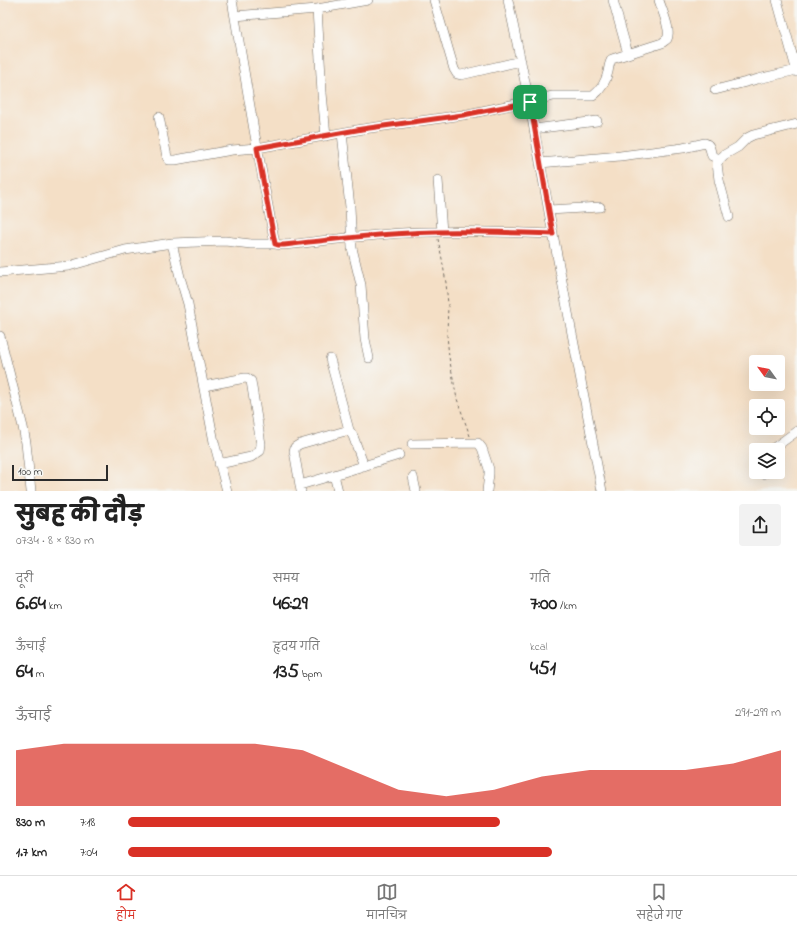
<!DOCTYPE html>
<html lang="hi">
<head>
<meta charset="utf-8">
<style>
  body { margin:0; font-family:"Indie Flower","Playpen Sans Deva",sans-serif; background:#f2f2f2; color:#222; height:100vh; display:flex; flex-direction:column; font-size:15px; white-space:nowrap }
  * { box-sizing:border-box; margin:0 }
  p { font-size:13px; color:#767676 }
  .icon { flex:none; width:22px; height:22px; fill:none; stroke:currentColor; stroke-width:2; stroke-linecap:round; stroke-linejoin:round }
  .map { position:relative; height:491px; overflow:hidden }
  .drawer { display:flex; flex-direction:column; background:#fff; flex:1 }
  .drawer>* { flex:none }
  .needle { width:26px; rotate:303deg }
  .buttons { position:absolute; left:749px; top:355px; display:grid; gap:8px }
  .buttons a { display:grid; place-items:center; width:36px; height:36px; border-radius:4px; background:#fff; box-shadow:0 4px 16px #0002; font-size:20px }
  .scale { position:absolute; left:12px; bottom:10px; width:96px; box-sizing:border-box; padding-left:4px; border:2px solid #2b2b2b; border-top:0; font-size:11px; line-height:14px; white-space:nowrap; color:#2b2b2b; -webkit-text-stroke:3px #f6f6f2; paint-order:stroke }
  .pin { position:absolute; display:grid; place-items:center; width:34px; height:34px; color:#fff; margin:-17px; border-radius:8px; box-shadow:0 2px 6px #0006 }
  .round { display:grid; place-items:center; flex:none; width:42px; height:42px; border-radius:4px; background:#f2f2f2 }
  .headline { display:flex; align-items:center; justify-content:space-between; height:68px; padding:0 16px }
  h1 { font-size:22px; font-weight:800; line-height:30px }
  .metrics { display:grid; grid-template-columns:repeat(3,1fr); gap:6px; height:68px; padding:4px 16px }
  .metrics div { display:grid; align-content:center }
  .metrics b { font-size:20px; font-weight:800 }
  .metrics small { font-size:11px; font-weight:400 }
  .metrics p { font-size:11px }
  .chart { height:112px; padding:8px 16px }
  .chart p { display:flex; justify-content:space-between }
  .chart svg { width:100%; height:72px; margin-top:4px; fill:#d93025; opacity:.7 }
  ul { padding:0 16px; list-style:none; font-size:13px }
  li { display:grid; grid-template-columns:64px 48px 1fr; align-items:center; height:30px }
  li i { height:10px; border-radius:5px; background:#d93025 }
  .dock { display:flex; justify-content:space-around; align-items:center; height:56px; border-top:1px solid #e0e0e0; background:#fff; font-size:11px; color:#767676 }
  .dock a { display:grid; justify-items:center; gap:2px }
  .dock .on { color:#d93025 }
  .map>svg:first-child { display:block }
  .lines { fill:none; stroke-linecap:round; stroke-linejoin:round }
  .minor-casing { stroke:#716a61; stroke-width:10 }
  .path { stroke:#716a61; stroke-width:1; stroke-dasharray:3 3; stroke-linecap:butt }
  .minor { stroke:#fff; stroke-width:9 }
  .route-casing { stroke:#fff; stroke-width:8 }
  .route { stroke:#d93025; stroke-width:5 }
</style>
</head>
<body>
<div class="map">
<svg width="797" height="491" viewBox="0 0 797 491">
  <rect width="100%" height="100%" fill="#f6f6f2"/>
  <filter id="ink" filterUnits="userSpaceOnUse"><feTurbulence type="fractalNoise" baseFrequency=".025" numOctaves="2"/><feDisplacementMap in="SourceGraphic" scale="8" xChannelSelector="R" yChannelSelector="G"/><feConvolveMatrix kernelMatrix="1 2 1 2 8 2 1 2 1" color-interpolation-filters="sRGB"/></filter>
  <filter id="wash" filterUnits="userSpaceOnUse"><feTurbulence type="fractalNoise" baseFrequency=".012" numOctaves="4" result="noise"/><feDisplacementMap in="SourceGraphic" scale="16" xChannelSelector="R" yChannelSelector="G"/><feGaussianBlur stdDeviation="0.9" result="paint"/><feColorMatrix in="noise" values="0 0 0 0 0 0 0 0 0 0 0 0 0 0 0 0 0 1.4 0 .05"/><feComposite in="paint" operator="in"/></filter>
  <g filter="url(#wash)">
    <rect width="100%" height="100%" fill="#f4dfc6"/>
  </g>
  <g filter="url(#ink)">
    <g class="lines">
      <!-- minor casing -->
      <g class="minor-casing">
        <path id="minor" d="M232,0L254,130L275,244C285,247 309,242 320,241C347,238 374,235 402,233C452,230 503,232 553,234
          M434,0L454,69L457,74L461,75L521,61
          M508,0L529,101L553,234L602,491
          M613,0L628,54
          M777,0L797,72
          M317,9L322,93L326,136
          M235,16L317,9L368,0
          M715,90L758,79L797,70
          M159,117L167,157L169,160H175L232,150L257,148L363,129L463,115L553,96H593C601,90 606,81 608,72C609,67 609,63 612,59L662,43C663,42 666,40 667,39C672,31 661,8 659,0
          M534,129L597,121
          M342,133L350,207L352,248L361,285L365,339L369,358
          M540,163L620,156L683,148L705,143C711,145 710,151 712,156L720,159
          M438,180L442,232
          M549,210L600,207
          M729,217L719,180L717,163L720,159L724,155L738,147L747,138L753,135L797,124
          M172,243L180,277L188,304L214,442L227,491
          M0,272L69,266L125,250L172,243L225,241L251,244H275
          M0,336L23,427L26,443L31,491
          M330,359L349,430
          M204,386L245,378H247L251,381L261,444L260,451L251,457L219,464
          M412,444L478,443L482,448L489,469V474L487,491
          M771,450L797,431
          M764,472V474
          M334,475L338,491
          M413,477L416,491
          M300,485L334,475L399,455
          M301,491L294,451L295,447L300,444L349,430L353,436L364,466"/>
      </g>
      <!-- path -->
      <path class="path" d="M438,239L442,259L446,283L448,304L447,335L449,357L457,399L470,436"/>
      <!-- minor -->
      <use href="#minor" class="minor"/>
    </g>
  </g>
  <g class="lines" filter="url(#ink)">
    <!-- route casing -->
    <g class="route-casing">
      <path id="route" d="M530,102L553,234C514,233 476,231 437,232C386,233 335,239 284,245H278L275,244L257,148L362,129L463,115Z"/>
    </g>
    <!-- route -->
    <use href="#route" class="route"/>
  </g>
</svg>
<div class="buttons">
<a><svg class="needle" viewBox="-14 -14 28 28"><path d="M0-13l5 13h-10z" fill="#e53935"/><path d="M0 13l5-13h-10z" fill="#767676"/></svg></a>
<a><svg class="icon" aria-label="locate" viewBox="0 0 24 24"><circle cx="12" cy="12" r="6"/><path d="M12 2v4M12 18v4M2 12h4M18 12h4"/></svg></a>
<a><svg class="icon" aria-label="layers" viewBox="0 0 24 24"><path d="M12 4l9 5-9 5-9-5zM3 14l9 5 9-5"/></svg></a>
</div>
<div class="scale">100 m</div>
<div class="pin" style="left:530px;top:102px;background:#1e9e55"><svg class="icon" aria-label="arrive" viewBox="0 0 24 24"><path d="M6 21V4h12l-3 4 3 4H6"/></svg></div>
</div>
<section class="drawer">
<div class="headline"><div><h1>सुबह की दौड़</h1><p>07:34 · 8 × 830 m</p></div><a class="round"><svg class="icon" aria-label="share" viewBox="0 0 24 24"><path d="M12 15V3M7 8l5-5 5 5M5 13v7h14v-7"/></svg></a></div>
<div class="metrics">
<div><p>दूरी</p><b>6.64<small> km</small></b></div>
<div><p>समय</p><b>46:29</b></div>
<div><p>गति</p><b>7:00<small> /km</small></b></div>
</div>
<div class="metrics">
<div><p>ऊँचाई</p><b>64<small> m</small></b></div>
<div><p>हृदय गति</p><b>135<small> bpm</small></b></div>
<div><p>kcal</p><b>451</b></div>
</div>
<div class="chart"><p><span>ऊँचाई</span>291–299 m</p>
<svg viewBox="0 0 160 44" preserveAspectRatio="none"><path d="M0 44V10L10 6L20 6L30 6L40 6L50 6L60 10L70 22L80 34L90 38L100 34L110 26L120 22L130 22L140 22L150 18L160 10V44z"/></svg>
</div>
<ul>
<li><b>830 m</b>7:18<i style="width:57%"></i></li>
<li><b>1.7 km</b>7:04<i style="width:65%"></i></li>
</ul>
</section>
<nav class="dock">
<a class="on"><svg class="icon" aria-label="home" viewBox="0 0 24 24"><path d="M3 11l9-7 9 7M6 9v11h12V9"/></svg>होम</a>
<a><svg class="icon" aria-label="map" viewBox="0 0 24 24"><path d="M3 6l6-2 6 2 6-2v14l-6 2-6-2-6 2zM9 4v14M15 6v14"/></svg>मानचित्र</a>
<a><svg class="icon" aria-label="saved" viewBox="0 0 24 24"><path d="M7 4h10v16l-5-4-5 4z"/></svg>सहेजे गए</a>
</nav>
</body>
</html>
